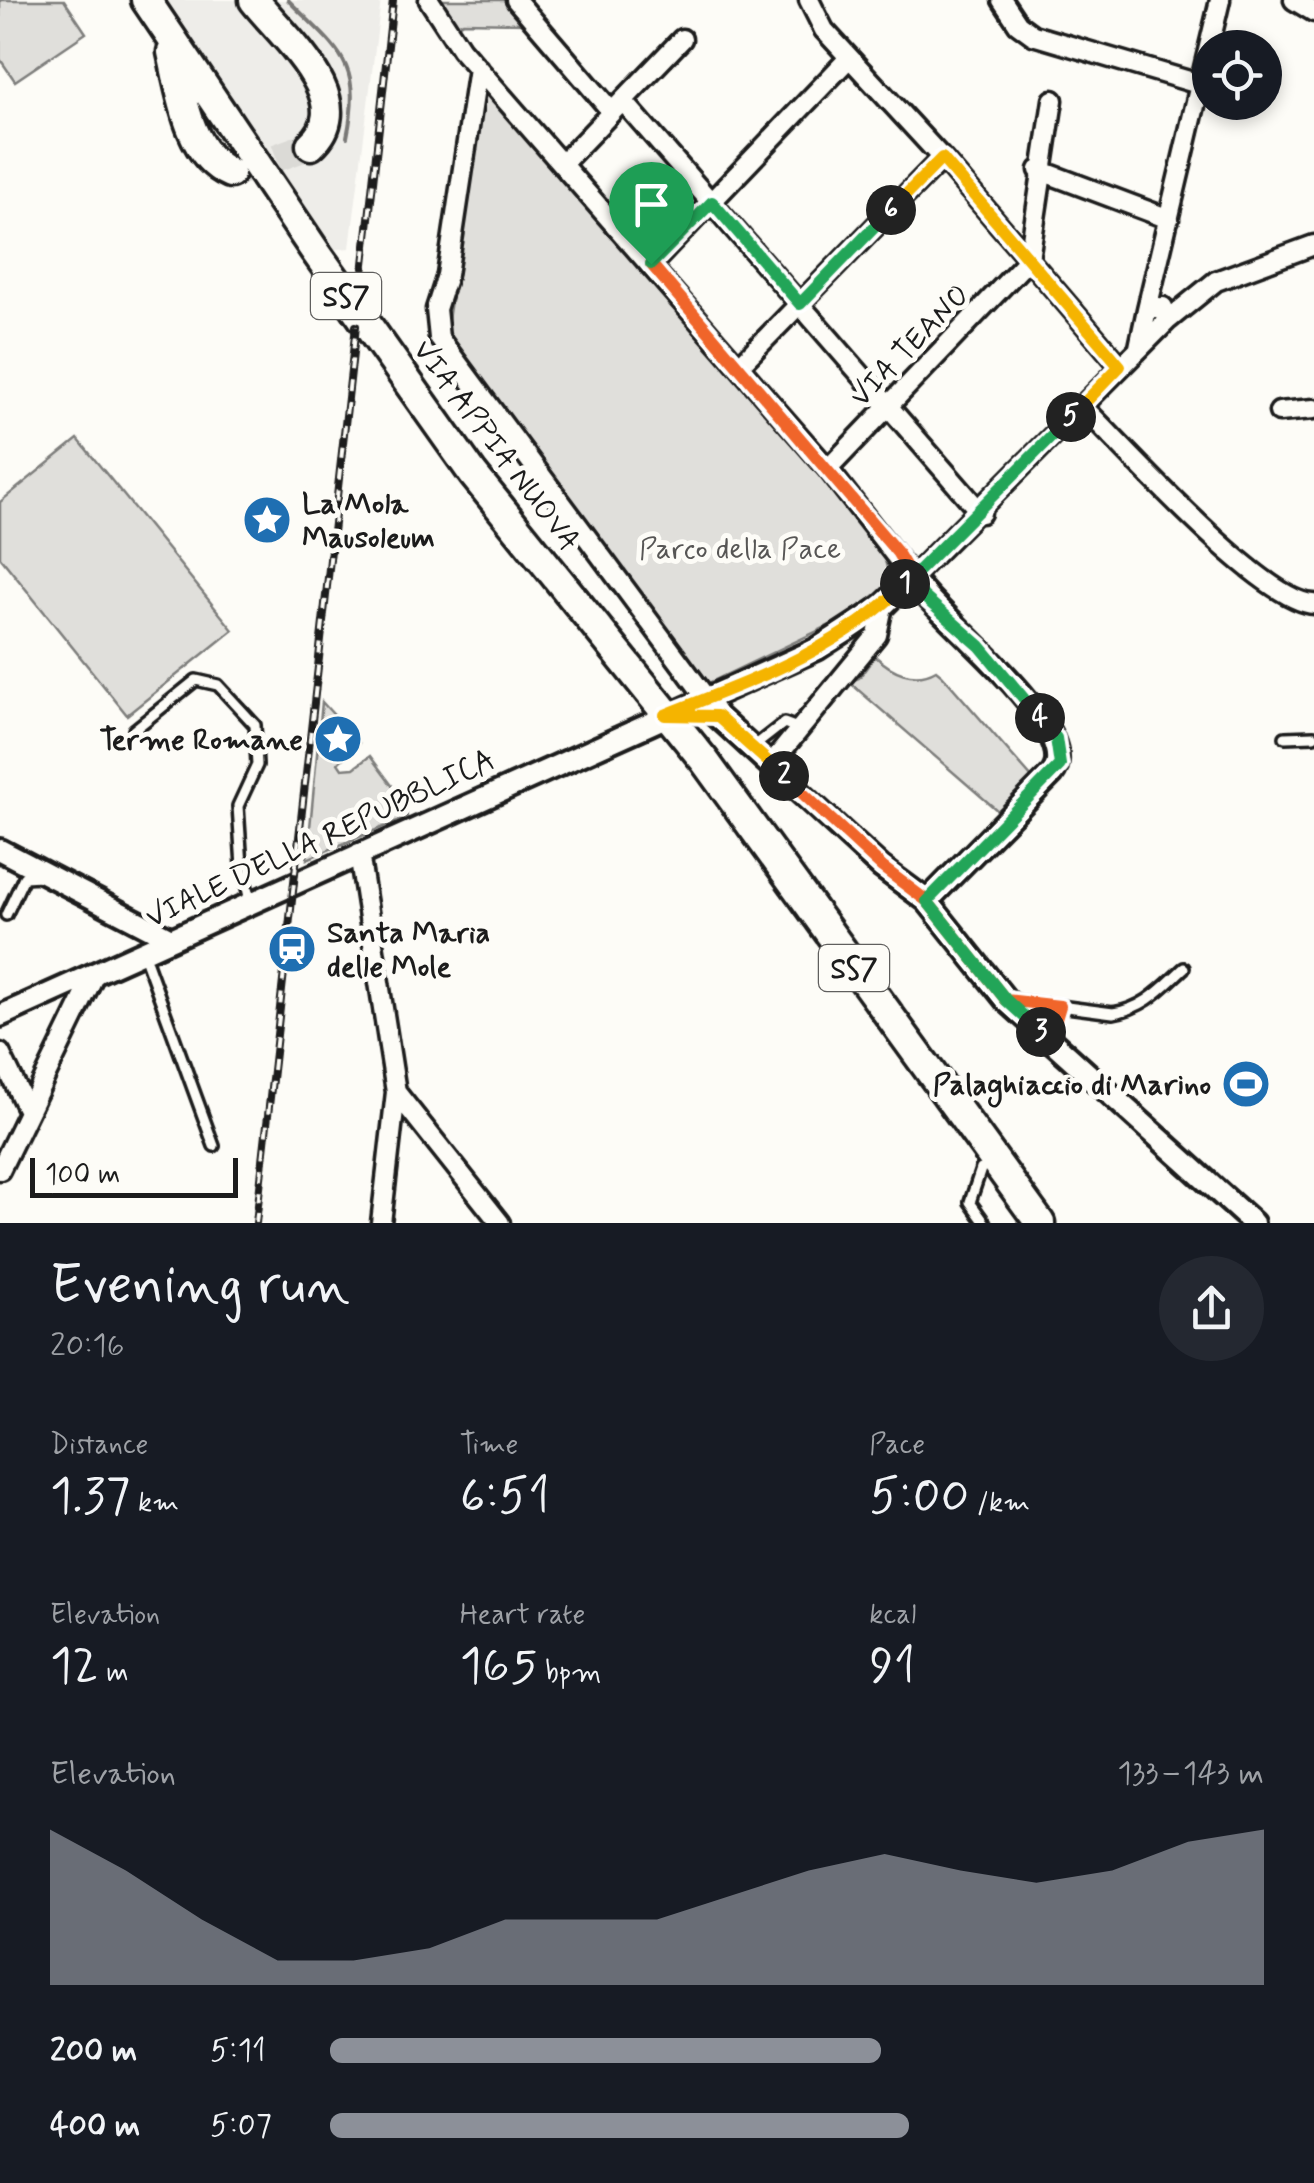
<!DOCTYPE html>
<html lang="en">
<head>
<meta charset="utf-8">
<style>
  body { margin:0; font-family:Mynerve,sans-serif; background:#242831; color:#f1f3f6; height:100vh; display:flex; flex-direction:column; font-size:38px; white-space:nowrap }
  * { box-sizing:border-box; margin:0 }
  p { font-size:32px; color:#9ea1a6 }
  .icon { flex:none; width:55px; height:55px; fill:none; stroke:currentColor; stroke-width:2; stroke-linecap:round; stroke-linejoin:round }
  .map { position:relative; height:1223px; overflow:hidden }
  .drawer { display:flex; flex-direction:column; background:#171b24; flex:1 }
  .drawer>* { flex:none }
  .controls { position:absolute; left:1192px; top:30px; display:grid; gap:20px }
  .controls a { display:grid; place-items:center; width:90px; height:90px; border-radius:50%; background:#171b24; box-shadow:0 5px 15px #0003; font-size:50px }
  .scale { position:absolute; left:30px; bottom:25px; width:208px; box-sizing:border-box; padding-left:10px; border:5px solid #1c1c1c; border-top:0; font-size:28px; line-height:35px; white-space:nowrap; color:#1c1c1c; -webkit-text-stroke:8px #fdfcf7; paint-order:stroke }
  .pin { position:absolute; display:grid; place-items:center; width:85px; height:85px; color:#fff; margin:-102px -42px; border-radius:50% 50% 50% 0; rotate:-45deg; box-shadow:0 0 10px #0007 }
  .pin .icon { rotate:45deg }
  .km { position:absolute; width:50px; height:50px; margin:-25px; border-radius:50%; background:#222; color:#fff; font-size:28px; line-height:50px; text-align:center }
  .round { display:grid; place-items:center; flex:none; width:105px; height:105px; border-radius:52px; background:#242831 }
  .overview { display:flex; align-items:center; justify-content:space-between; height:170px; padding:0 50px }
  h1 { font-size:55px; font-weight:600; line-height:75px }
  .metrics { display:grid; grid-template-columns:repeat(3,1fr); gap:15px; height:170px; padding:10px 50px }
  .metrics div { display:grid; align-content:center }
  .metrics b { font-size:50px; font-weight:600 }
  .metrics small { font-size:28px; font-weight:400 }
  .metrics p { font-size:28px }
  .chart { height:280px; padding:20px 50px }
  .chart p { display:flex; justify-content:space-between }
  .chart svg { width:100%; height:180px; margin-top:10px; fill:#8c9099; opacity:.7 }
  ul { padding:0 50px; list-style:none; font-size:32px }
  li { display:grid; grid-template-columns:160px 120px 1fr; align-items:center; height:75px }
  li i { height:25px; border-radius:12px; background:#8c9099 }
  .map>svg:first-child { display:block }
  .built { fill:#eeede9 }
  .green { fill:#e0dfdb; stroke:#7e7e7c; stroke-width:2.5 }
  .lines { fill:none; stroke-linecap:round; stroke-linejoin:round }
  .stream { stroke:#797876; stroke-width:4 }
  .primary-tunnel { stroke:#dbdad6; stroke-width:28; stroke-dasharray:28 14; stroke-linecap:butt }
  .service-casing { stroke:#1c1c1c; stroke-width:16 }
  .minor-casing { stroke:#1c1c1c; stroke-width:25 }
  .tertiary-casing { stroke:#1c1c1c; stroke-width:28 }
  .primary-casing { stroke:#1c1c1c; stroke-width:35 }
  .service { stroke:#fdfcf7; stroke-width:9 }
  .minor { stroke:#fdfcf7; stroke-width:18 }
  .tertiary { stroke:#fdfcf7; stroke-width:20 }
  .primary { stroke:#fdfcf7; stroke-width:28 }
  .rail-casing { stroke:#1c1c1c; stroke-width:8 }
  .rail { stroke:#fdfcf7; stroke-width:4; stroke-dasharray:11; stroke-linecap:butt }
  .split-1-casing { stroke:#fff; stroke-width:20 }
  .split-2-casing { stroke:#fff; stroke-width:20 }
  .split-3-casing { stroke:#fff; stroke-width:20 }
  .split-4-casing { stroke:#fff; stroke-width:20 }
  .split-5-casing { stroke:#fff; stroke-width:20 }
  .split-6-casing { stroke:#fff; stroke-width:20 }
  .split-7-casing { stroke:#fff; stroke-width:20 }
  .split-1 { stroke:#f0652b; stroke-width:12 }
  .split-2 { stroke:#f5b400; stroke-width:12 }
  .split-3 { stroke:#f0652b; stroke-width:12 }
  .split-4 { stroke:#22a559; stroke-width:12 }
  .split-5 { stroke:#22a559; stroke-width:12 }
  .split-6 { stroke:#f5b400; stroke-width:12 }
  .split-7 { stroke:#22a559; stroke-width:12 }
  .labels { text-anchor:middle; stroke-width:10; stroke-linejoin:round; paint-order:stroke }
  .shield { fill:#fdfcf7; stroke:#605f5e; stroke-width:2.5 }
  .shield-label { font-size:28px; font-weight:bold; fill:#1c1c1c }
  .street-label { font-size:30px; fill:#1c1c1c; stroke:#fdfcf7 }
  .poi-label { font-size:30px; font-weight:bold; fill:#1c1c1c; stroke:#fdfcf7; text-anchor:start }
  .park-label { font-size:30px; fill:#575655; stroke:#fdfcf7 }
</style>
</head>
<body>
<div class="map">
<svg width="1314" height="1223" viewBox="0 0 1314 1223">
  <rect width="100%" height="100%" fill="#fdfcf7"/>
  <filter id="ink" filterUnits="userSpaceOnUse"><feTurbulence type="fractalNoise" baseFrequency=".01" numOctaves="2"/><feDisplacementMap in="SourceGraphic" scale="20" xChannelSelector="R" yChannelSelector="G"/><feConvolveMatrix kernelMatrix="1 2 1 2 8 2 1 2 1" color-interpolation-filters="sRGB"/></filter>
  <g filter="url(#ink)">
    <!-- built -->
    <path class="built" d="M146,0H381L350,248L315,251Z"/>
    <!-- green -->
    <path class="green" d="M0,0H64L86,33L15,81L0,59Z
      M439,0H504L524,23L463,22L454,27Z
      M487,94L496,98L866,529L883,553L891,583L845,618L707,684L446,333L482,100Z
      M78,439L233,630L127,715L0,557V502Z
      M875,656C891,671 914,683 936,670L942,675L1032,778L998,811L849,682L859,678Z
      M322,702L359,743L338,763L342,769L354,768L370,756L405,803L407,817L307,859Z"/>
    <g class="lines">
      <!-- stream -->
      <path class="stream" d="M288,0C338,51 363,60 347,137"/>
      <!-- primary-tunnel -->
      <path class="primary-tunnel" d="M237,172L311,145"/>
      <!-- service casing -->
      <g class="service-casing">
        <path id="service" d="M134,730L196,680L218,685L255,725L257,765L238,806L242,866L250,901
          M1285,737L1314,736
          M752,748L784,723L800,729
          M6,915L24,877L41,876
          M143,952L214,1146
          M1013,1000L1113,1013C1145,1008 1161,989 1184,968
          M1050,1036L1060,1006
          M981,1169L970,1202L985,1223"/>
      </g>
      <!-- minor casing -->
      <g class="minor-casing">
        <path id="minor" d="M429,0L461,49L828,469L912,577L1168,320L1163,307L1147,309L1139,347
          M516,0L612,112
          M809,0L824,30L942,158L1120,366
          M1002,0L1018,24L1033,35L1199,84
          M1294,0L1314,12
          M478,68L447,275L436,309L439,338L707,699
          M623,101L981,513
          M563,163L682,39
          M1039,170L1169,219
          M651,265L849,58
          M1147,309L1220,0
          M1168,320L1216,281L1314,245
          M739,366L942,158
          M1082,406C1123,446 1263,603 1314,604
          M1279,412L1314,409
          M828,469L1029,259L1053,100
          M771,764L877,635L883,606
          M359,853L396,1092L381,1223
          M0,1053L28,1111
          M396,1092L500,1223
          M0,1170L95,974"/>
      </g>
      <!-- tertiary casing -->
      <g class="tertiary-casing">
        <path id="tertiary" d="M707,699L717,716L881,867L927,901L1006,1000L1253,1223
          M0,850L171,939
          M0,1016L817,649L883,606L912,577C934,616 1087,730 1052,774L927,901"/>
      </g>
      <!-- primary casing -->
      <g class="primary-casing">
        <path id="primary" d="M146,0L315,251L473,474L704,760L1040,1223
          M254,0C283,37 360,101 311,145
          M172,52C181,91 188,155 230,173"/>
      </g>
      <!-- service -->
      <use href="#service" class="service"/>
      <!-- minor -->
      <use href="#minor" class="minor"/>
      <!-- tertiary -->
      <use href="#tertiary" class="tertiary"/>
      <!-- primary -->
      <use href="#primary" class="primary"/>
      <!-- rail casing -->
      <g class="rail-casing">
        <path id="rail" d="M362,282L393,0
          M256,1223L356,326"/>
      </g>
      <!-- rail -->
      <use href="#rail" class="rail"/>
    </g>
  </g>
  <g class="lines" filter="url(#ink)">
    <!-- split-1 casing -->
    <g class="split-1-casing">
      <path id="split-1" d="M651,264L897,552L912,577L905,584"/>
    </g>
    <!-- split-2 casing -->
    <g class="split-2-casing">
      <path id="split-2" d="M784,776L717,716L665,715C750,681 840,650 905,584"/>
    </g>
    <!-- split-3 casing -->
    <g class="split-3-casing">
      <path id="split-3" d="M784,776L882,867L927,901L1006,1000L1060,1006L1050,1039L1041,1032"/>
    </g>
    <!-- split-4 casing -->
    <g class="split-4-casing">
      <path id="split-4" d="M1040,718L1056,738L1060,765L927,901L1006,1000L1041,1032"/>
    </g>
    <!-- split-5 casing -->
    <g class="split-5-casing">
      <path id="split-5" d="M1040,718L980,646L923,596L912,577L1071,417"/>
    </g>
    <!-- split-6 casing -->
    <g class="split-6-casing">
      <path id="split-6" d="M891,210L942,158L1120,366L1071,417"/>
    </g>
    <!-- split-7 casing -->
    <g class="split-7-casing">
      <path id="split-7" d="M651,264L712,202L800,304L891,210"/>
    </g>
    <!-- split-1 -->
    <use href="#split-1" class="split-1"/>
    <!-- split-2 -->
    <use href="#split-2" class="split-2"/>
    <!-- split-3 -->
    <use href="#split-3" class="split-3"/>
    <!-- split-4 -->
    <use href="#split-4" class="split-4"/>
    <!-- split-5 -->
    <use href="#split-5" class="split-5"/>
    <!-- split-6 -->
    <use href="#split-6" class="split-6"/>
    <!-- split-7 -->
    <use href="#split-7" class="split-7"/>
  </g>
  <!-- icons -->
  <defs>
    <g id="sight-disc" transform="scale(2.5)"><circle r="9.5" fill="#1f6fb2" stroke="#fdfcf7"/><path d="M0-6L1.8-2.2L6-1.7L2.9 1.2L3.7 5.4L0 3.3L-3.7 5.4L-2.9 1.2L-6-1.7L-1.8-2.2Z" fill="#fff"/></g>
    <g id="station-disc" transform="scale(2.5)"><circle r="9.5" fill="#1f6fb2" stroke="#fdfcf7"/><path d="M-3-6H3Q5-6 5-4V2Q5 4 3 4L4.5 6H3L1.5 4h-3L-3 6H-4.5L-3 4Q-5 4-5 2V-4Q-5-6-3-6ZM-3.5-4v3h7v-3ZM-3.5 1v1.5H-2V1ZM2 1v1.5H3.5V1Z" fill="#fff"/></g>
    <g id="stadium-disc" transform="scale(2.5)"><circle r="9.5" fill="#1f6fb2" stroke="#fdfcf7"/><path d="M0-5a6.5 5 0 1 0 0 10a6.5 5 0 1 0 0-10ZM-3.5-1.8h7v3.6h-7Z" fill="#fff"/></g>
  </defs>
  <g fill-rule="evenodd">
    <use href="#sight-disc" x="267" y="520"/>
    <use href="#sight-disc" x="338" y="739"/>
    <use href="#station-disc" x="292" y="949"/>
    <use href="#stadium-disc" x="1246" y="1084"/>
  </g>
  <g class="labels">
    <!-- shield labels -->
    <g class="shield">
      <rect x="311" y="273" width="70" height="46" rx="8"/>
      <rect x="819" y="945" width="70" height="46" rx="8"/>
    </g>
    <g class="shield-label">
      <text x="346" y="306">SS7</text>
      <text x="854" y="978">SS7</text>
    </g>
    <!-- street labels -->
    <g class="street-label">
      <text transform="translate(909 345) rotate(-46)" y="10">VIA TEANO</text>
      <text transform="translate(497 445) rotate(53)" y="10">VIA APPIA NUOVA</text>
      <text transform="translate(320 838) rotate(-25)" y="10">VIALE DELLA REPUBBLICA</text>
    </g>
    <!-- poi labels -->
    <g class="poi-label">
      <text x="302" y="513">La Mola<tspan x="302" dy="34">Mausoleum</tspan></text>
      <text x="303" y="749" text-anchor="end">Terme Romane</text>
      <text x="327" y="942">Santa Maria<tspan x="327" dy="34">delle Mole</tspan></text>
      <text x="1211" y="1094" text-anchor="end">Palaghiaccio di Marino</text>
    </g>
    <!-- park labels -->
    <g class="park-label">
      <text x="740" y="558">Parco della Pace</text>
    </g>
  </g>
</svg>
<div class="controls">
<a><svg class="icon" aria-label="locate" viewBox="0 0 24 24"><circle cx="12" cy="12" r="6"/><path d="M12 2v4M12 18v4M2 12h4M18 12h4"/></svg></a>
</div>
<div class="scale">100 m</div>
<div class="pin" style="left:651px;top:264px;background:#1e9e55"><svg class="icon" aria-label="arrive" viewBox="0 0 24 24"><path d="M6 21V4h12l-3 4 3 4H6"/></svg></div>
<b class="km" style="left:905px;top:584px">1</b>
<b class="km" style="left:784px;top:776px">2</b>
<b class="km" style="left:1041px;top:1032px">3</b>
<b class="km" style="left:1040px;top:718px">4</b>
<b class="km" style="left:1071px;top:417px">5</b>
<b class="km" style="left:891px;top:210px">6</b>
</div>
<section class="drawer">
<div class="overview"><div><h1>Evening run</h1><p>20:16</p></div><a class="round"><svg class="icon" aria-label="share" viewBox="0 0 24 24"><path d="M12 15V3M7 8l5-5 5 5M5 13v7h14v-7"/></svg></a></div>
<div class="metrics">
<div><p>Distance</p><b>1.37<small> km</small></b></div>
<div><p>Time</p><b>6:51</b></div>
<div><p>Pace</p><b>5:00<small> /km</small></b></div>
</div>
<div class="metrics">
<div><p>Elevation</p><b>12<small> m</small></b></div>
<div><p>Heart rate</p><b>165<small> bpm</small></b></div>
<div><p>kcal</p><b>91</b></div>
</div>
<div class="chart"><p><span>Elevation</span>133–143 m</p>
<svg viewBox="0 0 160 44" preserveAspectRatio="none"><path d="M0 44V6L10 16L20 28L30 38L40 38L50 35L60 28L70 28L80 28L90 22L100 16L110 12L120 16L130 19L140 16L150 9L160 6V44z"/></svg>
</div>
<ul>
<li><b>200 m</b>5:11<i style="width:59%"></i></li>
<li><b>400 m</b>5:07<i style="width:62%"></i></li>
</ul>
</section>
</body>
</html>
